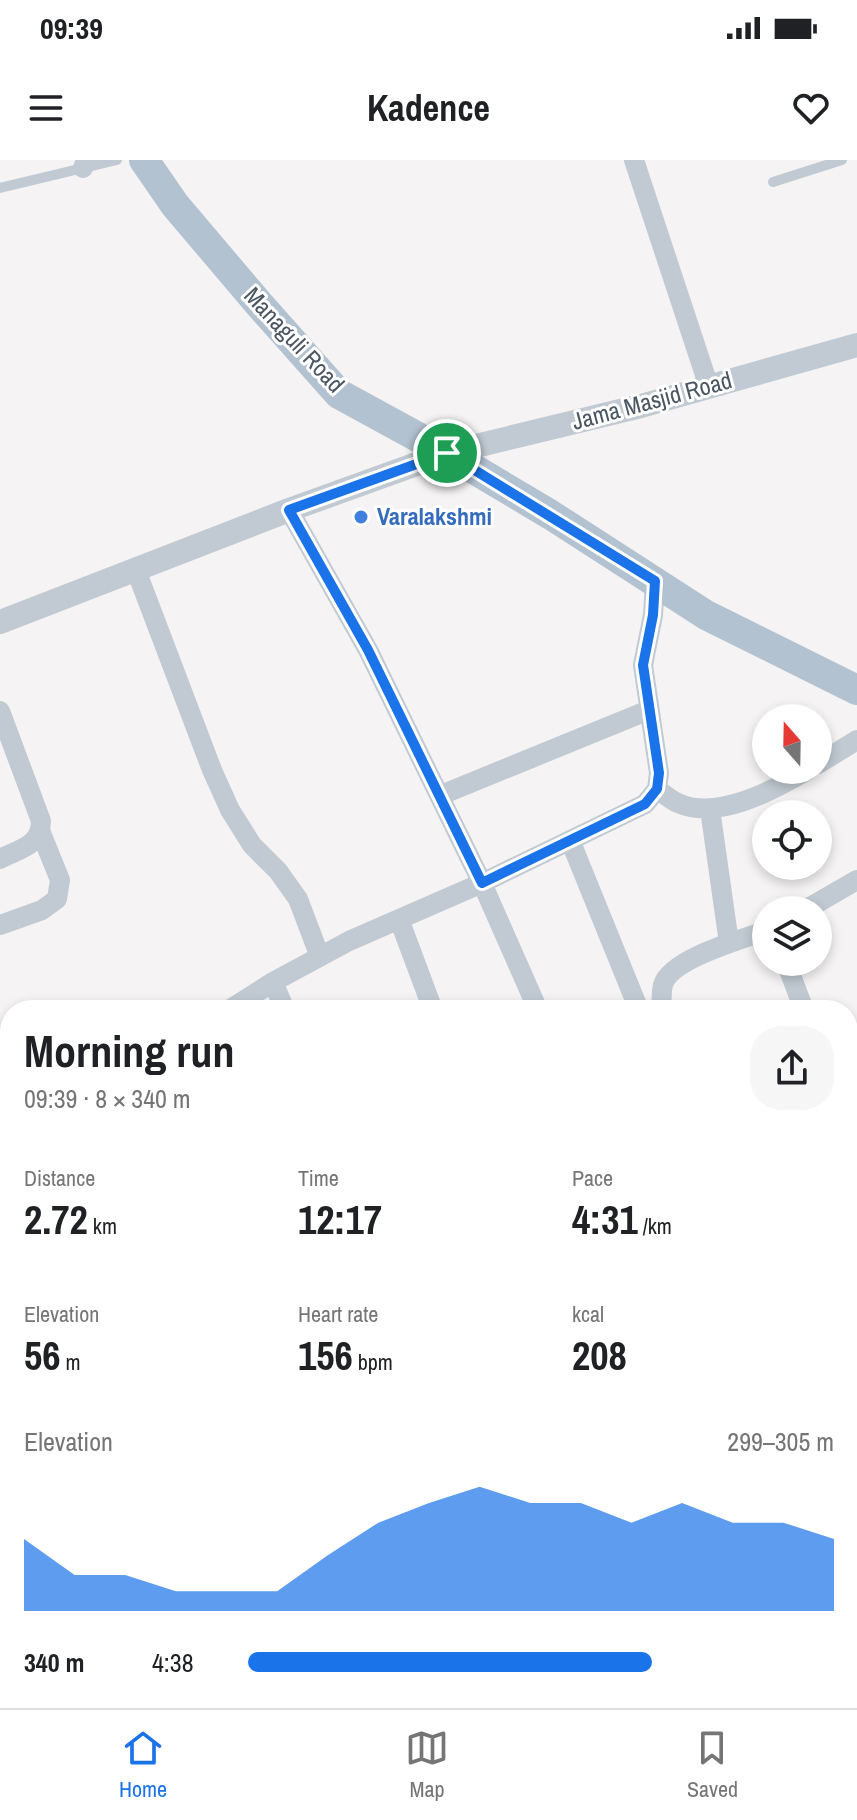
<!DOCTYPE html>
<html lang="en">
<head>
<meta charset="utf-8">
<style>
  body { margin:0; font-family:"Archivo Narrow",sans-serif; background:#f6f6f6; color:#202124; height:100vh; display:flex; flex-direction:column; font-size:30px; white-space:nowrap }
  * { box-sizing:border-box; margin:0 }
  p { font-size:26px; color:#757577 }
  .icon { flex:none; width:44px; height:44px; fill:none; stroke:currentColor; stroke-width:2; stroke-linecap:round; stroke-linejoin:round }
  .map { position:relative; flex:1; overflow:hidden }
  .panel { position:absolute; left:0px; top:840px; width:858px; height:708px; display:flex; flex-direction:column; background:#fff; border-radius:32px 32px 0 0; box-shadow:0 4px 12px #0003 }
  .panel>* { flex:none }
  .needle { width:52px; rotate:340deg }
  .fabs { position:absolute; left:752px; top:544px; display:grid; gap:16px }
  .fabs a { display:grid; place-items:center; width:80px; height:80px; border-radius:50%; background:#fff; box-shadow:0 4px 12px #0003; font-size:40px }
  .pin { position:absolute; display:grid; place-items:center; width:68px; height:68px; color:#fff; margin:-34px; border:4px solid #fff; border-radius:50%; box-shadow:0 2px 8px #0007 }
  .round { display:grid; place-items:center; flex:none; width:84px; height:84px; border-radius:32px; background:#f6f6f6 }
  .overview { display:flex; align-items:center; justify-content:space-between; height:136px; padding:0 24px }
  h1 { font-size:44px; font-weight:700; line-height:60px }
  .metrics { display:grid; grid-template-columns:repeat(3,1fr); gap:12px; height:136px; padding:8px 24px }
  .metrics div { display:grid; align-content:center }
  .metrics b { font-size:40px; font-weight:700 }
  .metrics small { font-size:22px; font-weight:400 }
  .metrics p { font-size:22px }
  .chart { height:224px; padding:16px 24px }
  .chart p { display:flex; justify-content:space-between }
  .chart svg { width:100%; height:144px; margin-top:8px; fill:#1a73e8; opacity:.7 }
  ul { padding:0 24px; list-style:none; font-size:26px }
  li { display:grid; grid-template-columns:128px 96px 1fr; align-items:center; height:60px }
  li i { height:20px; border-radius:10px; background:#1a73e8 }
  .status { display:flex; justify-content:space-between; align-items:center; height:56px; padding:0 40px; background:#fff; direction:ltr }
  .status svg { height:22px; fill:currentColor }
  header { display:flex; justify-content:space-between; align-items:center; height:104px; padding:0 24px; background:#fff; font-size:36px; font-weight:700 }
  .dock { display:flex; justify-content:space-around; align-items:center; height:112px; border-top:2px solid #e0e0e0; background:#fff; font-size:22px; color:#757577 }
  .dock a { display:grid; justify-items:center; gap:4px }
  .dock .current { color:#1a73e8 }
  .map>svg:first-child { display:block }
  .building { fill:#cdcfd5; stroke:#d7d9de; stroke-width:2 }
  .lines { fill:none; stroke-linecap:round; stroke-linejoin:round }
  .service { stroke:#c1cad2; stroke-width:10 }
  .minor { stroke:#c1cad2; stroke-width:20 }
  .tertiary { stroke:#c1cad2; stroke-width:24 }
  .primary { stroke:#b3c2d1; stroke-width:30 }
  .route-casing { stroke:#fff; stroke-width:16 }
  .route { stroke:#1a73e8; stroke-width:10 }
  .shop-dot { fill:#3f7fe0; stroke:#fff; stroke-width:3 }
  .labels { text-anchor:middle; stroke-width:6; stroke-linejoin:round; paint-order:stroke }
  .street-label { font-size:24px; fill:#4a5661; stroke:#fff }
  .shop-label { font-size:24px; font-weight:bold; fill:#366cbe; stroke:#fff; text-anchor:start }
</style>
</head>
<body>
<div class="status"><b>09:39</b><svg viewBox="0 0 49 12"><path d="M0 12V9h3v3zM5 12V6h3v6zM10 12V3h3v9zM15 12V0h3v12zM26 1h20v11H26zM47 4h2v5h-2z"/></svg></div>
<header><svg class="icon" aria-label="menu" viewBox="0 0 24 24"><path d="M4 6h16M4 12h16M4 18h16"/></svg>Kadence<svg class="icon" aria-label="heart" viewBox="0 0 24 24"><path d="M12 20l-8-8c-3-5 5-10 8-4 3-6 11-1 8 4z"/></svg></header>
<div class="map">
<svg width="857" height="1548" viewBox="0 0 857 1548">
  <rect width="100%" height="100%" fill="#f5f3f3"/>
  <!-- building -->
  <path class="building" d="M10,1117V1174L0,1177V1120Z"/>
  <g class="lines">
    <!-- service -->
    <path class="service" d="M773,22L842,0
      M0,28L117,0"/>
    <!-- minor -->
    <path class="minor" d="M634,0L709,227
      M83,8L86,0
      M289,350L368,490L482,723L538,850
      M136,410L212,610L230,650L252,685L278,711L298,739L320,797
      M0,551L41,661C41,686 19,689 0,699
      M818,604L857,580
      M657,629C664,634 671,640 678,643C717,661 774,630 808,610
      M441,635L649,550
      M710,649L729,783
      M570,680L639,850
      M805,750L857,720
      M399,759L433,850
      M0,765L42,750L57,739L60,720L41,673
      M786,802L804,850
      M273,822L285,850
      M229,850L273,822L349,781L482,723L645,644L657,629L659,613L643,505L653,455L655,421
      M661,850C662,842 661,832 663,825C670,799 742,779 766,771
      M848,934L857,931
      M848,965L857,988
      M848,1030L857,1026
      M0,1106L10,1103
      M848,1152L857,1148
      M848,1336L857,1360
      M848,1390L857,1387
      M848,1444L857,1441
      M251,1538L256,1548
      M502,1538L505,1548
      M772,1538V1548
      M169,1548L180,1538"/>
    <!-- tertiary -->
    <path class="tertiary" d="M0,462L289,350L447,293L641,246L857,185"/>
    <!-- primary -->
    <path class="primary" d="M144,0L175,45L259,144L339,234L447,293L551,355L706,455L857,530"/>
  </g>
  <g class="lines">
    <!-- route casing -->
    <g class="route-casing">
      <path id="route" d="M447,293L655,421L653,455L643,505L659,613L657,629L645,644L482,723L368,490L289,350Z"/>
    </g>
    <!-- route -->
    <use href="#route" class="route"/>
  </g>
  <!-- markers -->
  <circle class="shop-dot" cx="361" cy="357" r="8"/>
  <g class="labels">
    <!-- street labels -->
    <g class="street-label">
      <text transform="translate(294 180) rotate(47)" y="8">Managuli Road</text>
      <text transform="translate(652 241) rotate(-15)" y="8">Jama Masjid Road</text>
    </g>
    <!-- shop labels -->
    <g class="shop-label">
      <text x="377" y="365">Varalakshmi</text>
    </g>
  </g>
</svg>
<div class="fabs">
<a><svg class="needle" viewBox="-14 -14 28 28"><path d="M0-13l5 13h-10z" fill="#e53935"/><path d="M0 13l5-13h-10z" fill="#757577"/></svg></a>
<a><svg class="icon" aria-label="locate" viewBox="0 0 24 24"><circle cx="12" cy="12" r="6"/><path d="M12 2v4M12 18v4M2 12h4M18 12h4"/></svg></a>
<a><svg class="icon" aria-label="layers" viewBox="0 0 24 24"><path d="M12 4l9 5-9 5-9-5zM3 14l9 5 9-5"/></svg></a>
</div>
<div class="pin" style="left:447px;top:293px;background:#1e9e55"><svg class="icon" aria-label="arrive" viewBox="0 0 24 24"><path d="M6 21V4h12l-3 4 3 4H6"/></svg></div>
<section class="panel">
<div class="overview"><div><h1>Morning run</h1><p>09:39 · 8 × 340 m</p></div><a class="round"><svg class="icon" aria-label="share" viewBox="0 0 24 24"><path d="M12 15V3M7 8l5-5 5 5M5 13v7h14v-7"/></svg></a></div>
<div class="metrics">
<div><p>Distance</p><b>2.72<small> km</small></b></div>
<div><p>Time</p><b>12:17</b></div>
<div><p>Pace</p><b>4:31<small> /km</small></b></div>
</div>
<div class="metrics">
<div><p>Elevation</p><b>56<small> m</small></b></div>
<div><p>Heart rate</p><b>156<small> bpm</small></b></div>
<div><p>kcal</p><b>208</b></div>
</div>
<div class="chart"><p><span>Elevation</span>299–305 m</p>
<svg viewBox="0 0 160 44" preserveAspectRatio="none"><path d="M0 44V22L10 33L20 33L30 38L40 38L50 38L60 27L70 17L80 11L90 6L100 11L110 11L120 17L130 11L140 17L150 17L160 22V44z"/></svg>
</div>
<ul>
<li><b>340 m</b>4:38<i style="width:69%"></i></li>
</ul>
</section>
</div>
<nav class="dock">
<a class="current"><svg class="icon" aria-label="home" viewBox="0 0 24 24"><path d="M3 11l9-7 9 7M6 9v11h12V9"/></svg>Home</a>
<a><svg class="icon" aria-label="map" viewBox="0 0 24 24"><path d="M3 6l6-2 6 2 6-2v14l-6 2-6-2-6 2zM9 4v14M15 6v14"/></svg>Map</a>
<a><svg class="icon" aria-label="saved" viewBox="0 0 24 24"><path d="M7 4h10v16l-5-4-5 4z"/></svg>Saved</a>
</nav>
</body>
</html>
